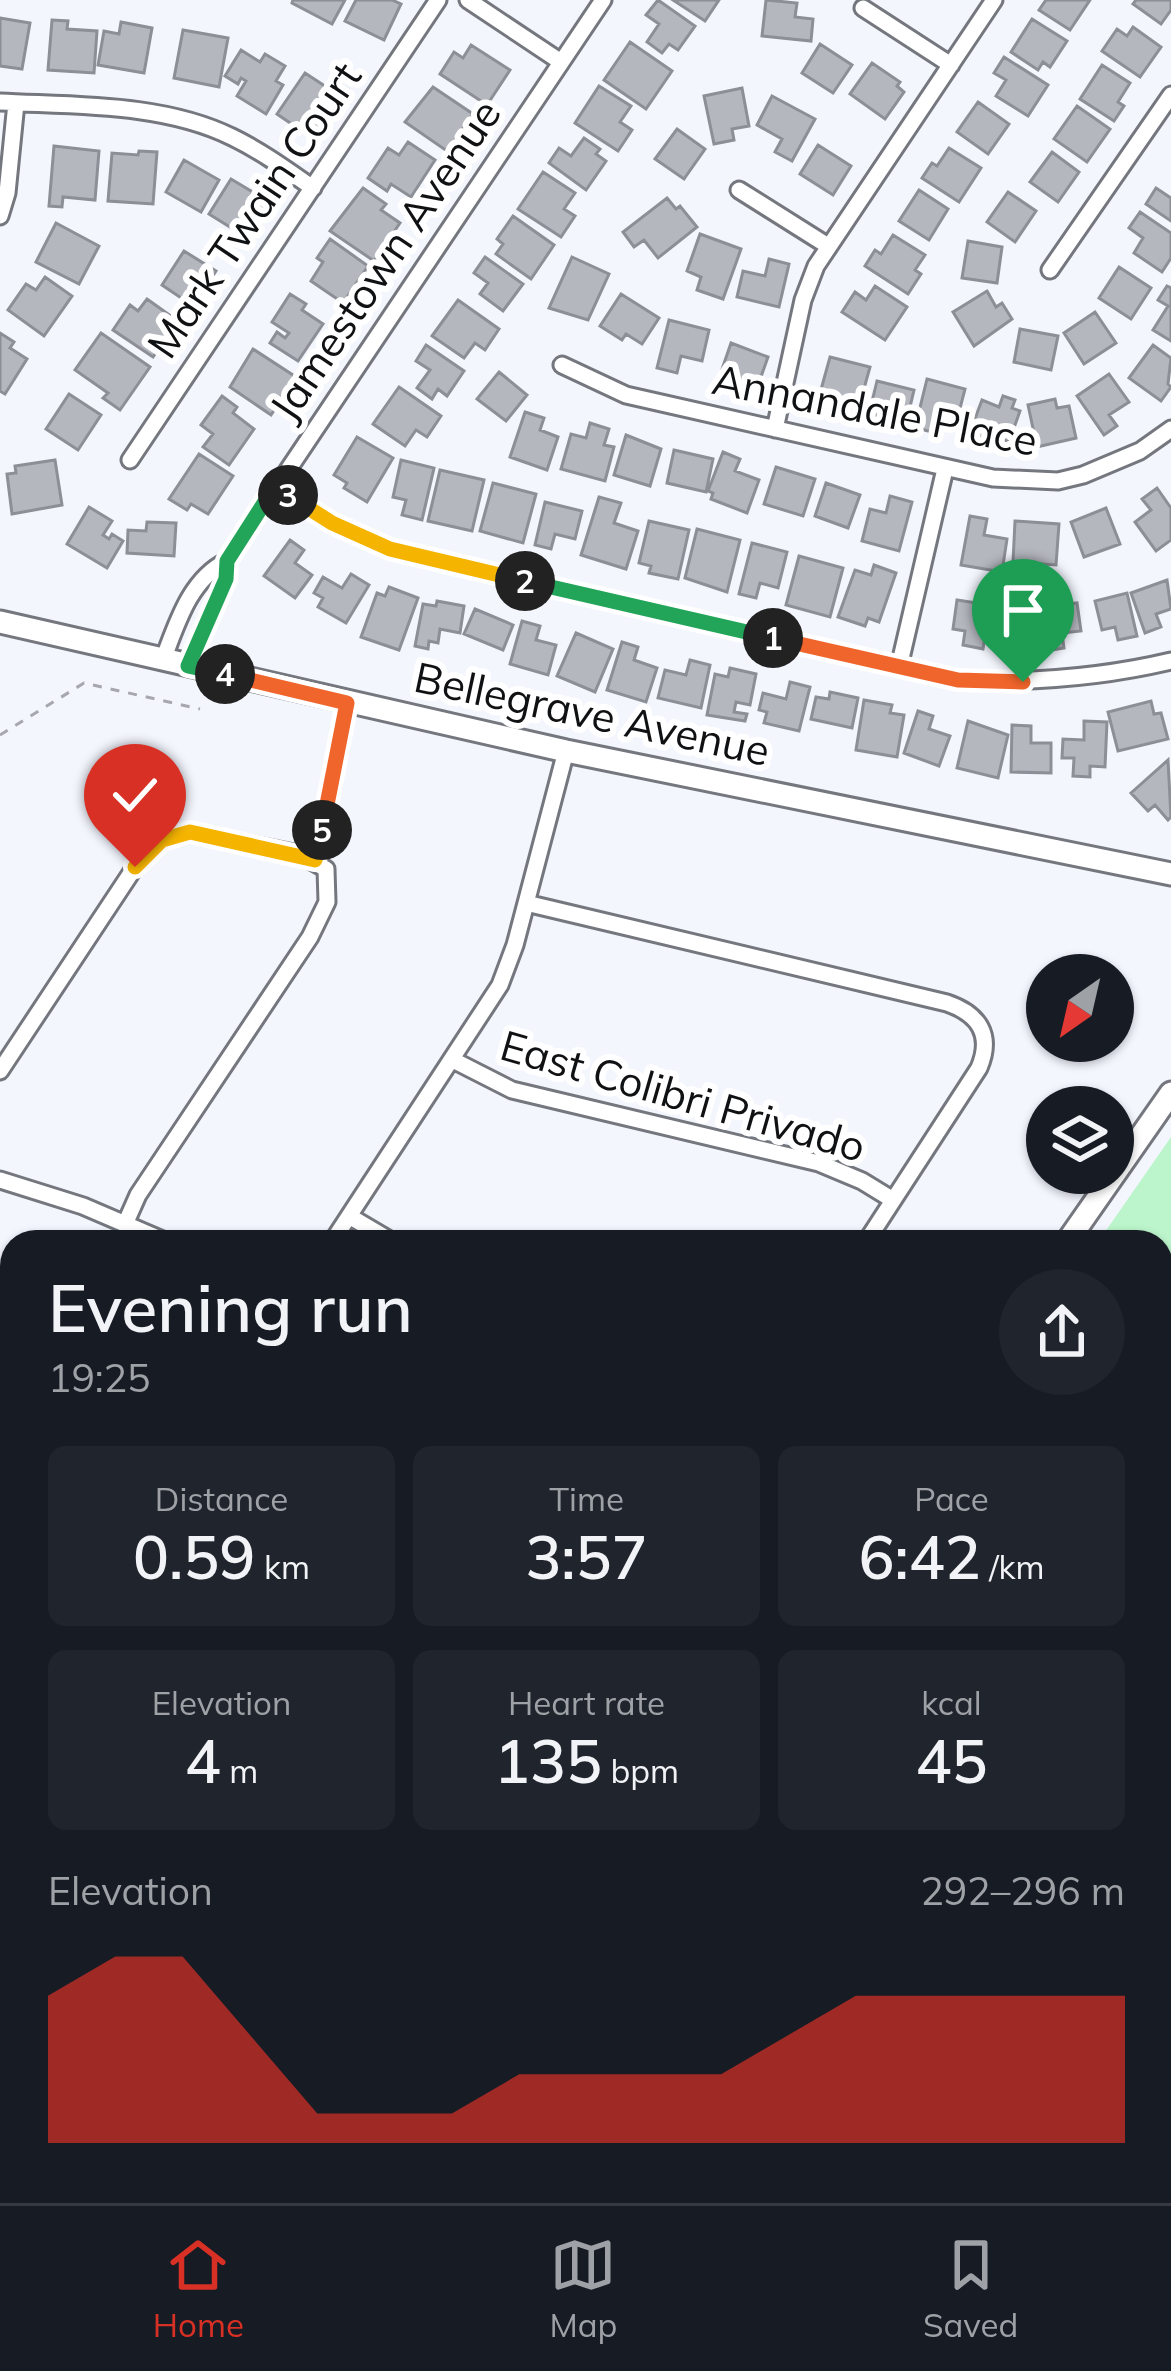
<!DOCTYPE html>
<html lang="en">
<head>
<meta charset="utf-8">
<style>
  body { margin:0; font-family:Mulish,sans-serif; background:#20242c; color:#f1f3f6; height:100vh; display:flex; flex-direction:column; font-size:45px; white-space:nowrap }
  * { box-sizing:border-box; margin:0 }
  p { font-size:39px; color:#9ea1a6 }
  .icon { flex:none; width:66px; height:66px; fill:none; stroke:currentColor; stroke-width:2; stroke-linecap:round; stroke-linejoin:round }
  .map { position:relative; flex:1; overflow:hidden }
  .panel { position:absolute; left:0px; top:1230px; width:1173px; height:975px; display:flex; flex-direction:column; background:#171b24; border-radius:36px 36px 0 0; box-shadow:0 3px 9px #0004 }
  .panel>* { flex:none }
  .needle { width:78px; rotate:214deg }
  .buttons { position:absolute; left:1026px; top:954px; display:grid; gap:24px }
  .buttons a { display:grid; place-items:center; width:108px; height:108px; border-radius:50%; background:#171b24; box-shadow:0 3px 9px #0004; font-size:60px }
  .pin { position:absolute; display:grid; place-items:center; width:102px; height:102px; color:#fff; margin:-123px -51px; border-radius:50% 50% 50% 0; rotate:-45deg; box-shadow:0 0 12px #0007 }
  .pin .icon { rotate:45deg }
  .km { position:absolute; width:60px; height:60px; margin:-30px; border-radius:50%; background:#222; color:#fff; font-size:33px; line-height:60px; text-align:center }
  .round { display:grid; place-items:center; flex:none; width:126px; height:126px; border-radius:63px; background:#20242c }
  .head { display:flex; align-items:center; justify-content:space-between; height:204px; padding:0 48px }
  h1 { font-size:66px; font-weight:600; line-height:90px }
  .stats { display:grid; grid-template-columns:repeat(3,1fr); gap:18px; height:204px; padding:12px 48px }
  .stats div { display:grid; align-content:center; border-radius:18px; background:#20242c; text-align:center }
  .stats b { font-size:60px; font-weight:600 }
  .stats small { font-size:33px; font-weight:400 }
  .stats p { font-size:33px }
  .chart { height:336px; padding:24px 48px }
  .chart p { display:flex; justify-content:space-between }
  .chart svg { width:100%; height:216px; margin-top:12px; fill:#d93025; opacity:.7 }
  .tab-bar { display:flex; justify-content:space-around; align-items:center; height:168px; border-top:3px solid #363941; background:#171b24; font-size:33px; color:#9ea1a6 }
  .tab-bar a { display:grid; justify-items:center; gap:6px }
  .tab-bar .selected { color:#d93025 }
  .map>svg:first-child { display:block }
  .green { fill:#bcf5cb }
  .building { fill:#b5b7bf; stroke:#8c8f96; stroke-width:3 }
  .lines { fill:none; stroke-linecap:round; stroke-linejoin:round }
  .street-casing { stroke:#75777f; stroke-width:21 }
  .secondary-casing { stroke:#75777f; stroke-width:27 }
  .path { stroke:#a7a8ae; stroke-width:3; stroke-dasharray:9 9; stroke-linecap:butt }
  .street { stroke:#fff; stroke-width:15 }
  .secondary { stroke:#fff; stroke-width:21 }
  .split-1-casing { stroke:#fff; stroke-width:24 }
  .split-2-casing { stroke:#fff; stroke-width:24 }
  .split-3-casing { stroke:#fff; stroke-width:24 }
  .split-4-casing { stroke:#fff; stroke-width:24 }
  .split-5-casing { stroke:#fff; stroke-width:24 }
  .split-6-casing { stroke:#fff; stroke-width:24 }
  .split-1 { stroke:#f0652b; stroke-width:15 }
  .split-2 { stroke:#22a559; stroke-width:15 }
  .split-3 { stroke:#f5b400; stroke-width:15 }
  .split-4 { stroke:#22a559; stroke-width:15 }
  .split-5 { stroke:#f0652b; stroke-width:15 }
  .split-6 { stroke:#f5b400; stroke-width:15 }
  .labels { text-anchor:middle; stroke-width:12; stroke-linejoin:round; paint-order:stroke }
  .street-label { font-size:42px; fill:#101113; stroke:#fff }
</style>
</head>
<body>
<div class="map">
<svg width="1171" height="2203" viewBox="0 0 1171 2203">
  <rect width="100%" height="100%" fill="#f4f6fe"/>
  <!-- green -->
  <path class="green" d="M1171,1137V2203H986L971,2193H1161V1242H1098Z"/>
  <!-- building -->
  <path class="building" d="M293,0H345L332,24L292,3Z
    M356,0H392L401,4L384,40L345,21Z
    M658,0L695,26L678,50L669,44L662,53L647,42L659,24L646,15Z
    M673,0H719L705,21Z
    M766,0L797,3L795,17L813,19L811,41L762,36Z
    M1046,0H1090L1070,30L1039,10Z
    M1136,0H1171V10L1161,24L1133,4Z
    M0,18L30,23L22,69L0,66Z
    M1032,19L1067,41L1050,67L1043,62L1038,70L1011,52Z
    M52,20L68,21L67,29L97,31L94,73L48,70Z
    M121,22L152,28L144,73L98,65L104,31L119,34Z
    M1133,27L1161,47L1140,77L1102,51L1117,29L1127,36Z
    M183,30L228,38L219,87L174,78Z
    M630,42L672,71L646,109L604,80Z
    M820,44L852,65L833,93L802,73Z
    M471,45L510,70L487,105L440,74L454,52L463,58Z
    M241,50L260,62L265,54L285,66L276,81L283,85L266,114L237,96L246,81L241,78L238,84L225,76Z
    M1004,57L1048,85L1028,116L996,96L1006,80L994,73Z
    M872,63L900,82L897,86L904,92L885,119L850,94Z
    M1102,65L1130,83L1118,102L1124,106L1114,121L1080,99Z
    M305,73L331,90L337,82L349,90L315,140L277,114Z
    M599,86L631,106L620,122L632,130L618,151L575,123Z
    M433,87L473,114L456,139L465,146L457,158L405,122Z
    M742,88L749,126L732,129L734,140L714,144L704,96Z
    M772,96L815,119L792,161L775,152L782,139L757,125Z
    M978,102L1009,124L988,154L957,132Z
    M1077,106L1110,129L1087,162L1054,139Z
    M677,129L705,149L684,179L655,159Z
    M584,138L600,149L596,154L606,161L586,190L549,163L559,148L571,156Z
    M408,142L435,160L411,197L391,184L387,191L368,178L388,148L399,155Z
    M818,145L851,166L833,195L800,174Z
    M54,146L99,151L95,200L63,197L62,207L49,206Z
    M949,148L981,168L959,202L922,178L932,163L937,166Z
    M139,151L157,152L153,204L108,201L112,153L138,155Z
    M1052,152L1079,172L1058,202L1030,182Z
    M184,160L219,180L201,212L166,192Z
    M543,172L575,193L564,209L575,216L561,237L518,209Z
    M231,179L256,194L251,202L266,211L249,239L209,214Z
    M363,188L386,204L381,210L400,223L374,261L330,231Z
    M1156,188L1171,198V221L1146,204Z
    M919,190L948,209L929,240L899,221Z
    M1008,192L1036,211L1015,242L987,222Z
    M667,198L676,209L680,206L697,227L658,258L644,240L634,247L623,232Z
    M1140,212L1171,233V258L1162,272L1134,253L1143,238L1129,228Z
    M513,216L554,245L531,279L496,254L503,244L497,239Z
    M56,223L99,246L79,284L36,262Z
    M700,234L741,249L723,299L697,290L701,277L687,271Z
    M893,235L925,255L915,270L921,274L908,294L865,266L875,250L881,254Z
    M330,239L368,266L343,303L311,281L323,262L317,258Z
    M968,241L1002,247L997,283L962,278Z
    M184,251L216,271L193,306L162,285Z
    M485,257L523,284L503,311L480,294L488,283L474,273Z
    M572,257L609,274L588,320L549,308Z
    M769,259L789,264L779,307L737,297L743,271L765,276Z
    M1119,267L1151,288L1131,319L1099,298Z
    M45,277L72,296L44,336L8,310L26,284L36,290Z
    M875,286L907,307L885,340L842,312L855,292L866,300Z
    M1167,286L1171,288V341L1153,330L1168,306L1158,300Z
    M987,291L996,307L1002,303L1012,319L974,346L953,312Z
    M290,294L306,304L302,310L323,324L298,361L270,343L277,332L285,338L289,333L272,322Z
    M621,294L659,318L642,344L626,334L622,340L600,326Z
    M147,299L178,321L153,357L113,330L130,305L138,311Z
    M458,300L499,329L485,350L475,343L464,358L432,336Z
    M1095,312L1116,343L1084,364L1064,333Z
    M669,320L709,330L702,361L681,356L677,373L657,368Z
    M1020,329L1058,336L1051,370L1014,362Z
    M0,333L14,342L10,348L27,359L5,394L0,391Z
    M101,333L150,367L120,410L103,398L108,393L75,370Z
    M731,343L768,357L757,388L720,375Z
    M426,345L464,371L447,396L438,389L432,399L417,388L430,370L416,361Z
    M1153,345L1171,358L1168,384L1171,387L1161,401L1129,378Z
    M253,349L296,377L271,415L230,387Z
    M830,357L870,367L860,403L839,398L836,409L817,404Z
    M499,372L527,395L506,421L477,399Z
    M1109,374L1129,402L1109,415L1117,426L1104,435L1077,396Z
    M927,379L965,389L957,420L936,415L932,432L915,428Z
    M877,381L914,390L906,424L869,414Z
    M399,387L441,416L427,437L416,430L405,446L373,424Z
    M69,394L101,415L78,450L46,429Z
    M222,396L237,407L233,413L254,429L229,465L203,447L213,434L201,425Z
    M1003,396L1015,400L1012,408L1020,411L1009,442L990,435L987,444L968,437L982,400L999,407Z
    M1055,399L1057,408L1069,406L1076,438L1037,447L1028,405Z
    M525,412L544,418L540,430L558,437L547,470L510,457Z
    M590,423L609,429L604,445L614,447L605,481L561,469L571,434L586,438Z
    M626,435L661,449L650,486L614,475Z
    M357,437L393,458L367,502L344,488L347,483L334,475Z
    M674,450L713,459L706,492L667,483Z
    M723,452L740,459L735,471L759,480L747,513L711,499L713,493L708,491Z
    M199,454L233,476L208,514L191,504L187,510L169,499Z
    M55,460L62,505L12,514L7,474L16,473L15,466Z
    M401,460L434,468L422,520L402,515L406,500L393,497Z
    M776,467L815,479L803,516L764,504Z
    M440,470L484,480L472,531L428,521Z
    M493,483L536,494L523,543L480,531Z
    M826,483L860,495L848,528L815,516Z
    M1157,488L1171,508V540L1156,551L1135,522L1151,510L1142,499Z
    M890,496L912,502L899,551L862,541L870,509L886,513Z
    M599,497L621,503L614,523L638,531L626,569L581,555Z
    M545,502L582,511L575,539L555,534L551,549L535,545Z
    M89,507L112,521L103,535L109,539L112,534L123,541L107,568L67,544Z
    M1106,508L1120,544L1084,557L1071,522Z
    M970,516L987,519L984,535L1007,539L1002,572L961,565Z
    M649,521L689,530L678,579L649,573L651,566L639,563Z
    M1015,521L1059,524L1056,565L1013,562Z
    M147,522L176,523L174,556L127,553L128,530L146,531Z
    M697,529L740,540L727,592L685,578Z
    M290,540L304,550L295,563L312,575L295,598L264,576Z
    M752,543L787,552L778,588L760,583L756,598L739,594Z
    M799,556L843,568L830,617L786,605Z
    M874,565L896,573L879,622L868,618L865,626L838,617L855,570L871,575Z
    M351,574L369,585L346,623L318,607L323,598L314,593L323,577L342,588Z
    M1167,580L1171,609L1156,614L1161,627L1145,633L1131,593Z
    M389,587L418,598L399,650L361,637L377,593L385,596Z
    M1127,593L1137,636L1118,640L1115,627L1102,630L1095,601Z
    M1033,596L1035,651L1015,652V635L1002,636L1001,606H1010V597Z
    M1055,597L1056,605L1077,603L1081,631L1062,633L1064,648L1046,651L1039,599Z
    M957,600L990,605L983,649L963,645L965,631L953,629Z
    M437,601L464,606L460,633L440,629L438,643L429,641L428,649L415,646L423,604L436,606Z
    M475,609L513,625L503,650L464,634Z
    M522,621L540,626L536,640L556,645L548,675L510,664Z
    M576,633L613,649L595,692L557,676Z
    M622,642L638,647L634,660L657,668L646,702L607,690Z
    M690,660L710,665L701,708L658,698L665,670L686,675Z
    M730,668L756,674L750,705L736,702L734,712L747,714L745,721L707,715L715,674L728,677Z
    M790,682L810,687L799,731L764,723L767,712L759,710L763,693L786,699Z
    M830,692L858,698L852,728L811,719L816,697L829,699Z
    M864,700L892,705L890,713L904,715L897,757L856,750Z
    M1151,701L1154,714L1161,713L1168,739L1118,751L1108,712Z
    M918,711L933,716L929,729L950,736L939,766L904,753Z
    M968,721L1008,735L998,778L957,768Z
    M1084,721L1107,722L1105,767L1090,766V777L1073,776L1074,758H1062L1063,739L1084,740Z
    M1012,725L1031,726V743H1051V773L1011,772Z
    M1168,760L1171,817L1168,820L1155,805L1148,811L1131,793Z"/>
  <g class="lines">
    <!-- street casing -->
    <g class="street-casing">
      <path id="street" d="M468,0L561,62
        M863,8L951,65
        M0,102C76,106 163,103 232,137C261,151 287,170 313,188
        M739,190L828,246
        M0,216L7,193L16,103
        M1050,270L1171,95
        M562,365L626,395L993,478L1058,481L1083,475L1140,451L1171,429
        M775,429L803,300L816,266L994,0
        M130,460L438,0
        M275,486L332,523L390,549L958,680C1032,683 1099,678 1171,661
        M163,660C177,623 190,579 227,561
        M188,666C200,633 225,594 227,561L603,0
        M899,667L945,469
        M526,903L947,1003C979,1014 993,1035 979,1068L866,1242
        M453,1060L512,1090L819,1163L862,1181L893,1200
        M0,1071L135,867L162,840L191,833L299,854L326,869L327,902L310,937L138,1195L126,1222
        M0,1180L83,1206L167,1242
        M349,1216L393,1242
        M332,1242L500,985L515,945L566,751
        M0,1357L12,1362
        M0,1687L12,1693
        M12,2097L5,2162L12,2183
        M35,2193L105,2203
        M210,2203L221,2193"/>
    </g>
    <!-- secondary casing -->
    <g class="secondary-casing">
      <path id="secondary" d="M0,622L566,751L1171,874
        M1067,1242L1171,1093
        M0,1520L12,1524
        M406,2203L413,2193"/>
    </g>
    <!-- path -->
    <path class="path" d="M0,735L84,683L200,709
      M318,849L343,723"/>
    <!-- street -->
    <use href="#street" class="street"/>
    <!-- secondary -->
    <use href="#secondary" class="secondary"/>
  </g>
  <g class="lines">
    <!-- split-1 casing -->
    <g class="split-1-casing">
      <path id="split-1" d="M773,638L958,680L1023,682"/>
    </g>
    <!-- split-2 casing -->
    <g class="split-2-casing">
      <path id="split-2" d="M525,581L773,638"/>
    </g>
    <!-- split-3 casing -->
    <g class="split-3-casing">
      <path id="split-3" d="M288,495L332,523L390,549L525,581"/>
    </g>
    <!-- split-4 casing -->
    <g class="split-4-casing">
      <path id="split-4" d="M225,674L188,666L226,579L227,561L275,486L288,495"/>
    </g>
    <!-- split-5 casing -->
    <g class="split-5-casing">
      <path id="split-5" d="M225,674L347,703L322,830"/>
    </g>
    <!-- split-6 casing -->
    <g class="split-6-casing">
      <path id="split-6" d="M135,867L162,840L190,832L315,860L322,830"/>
    </g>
    <!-- split-1 -->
    <use href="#split-1" class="split-1"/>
    <!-- split-2 -->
    <use href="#split-2" class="split-2"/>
    <!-- split-3 -->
    <use href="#split-3" class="split-3"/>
    <!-- split-4 -->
    <use href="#split-4" class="split-4"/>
    <!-- split-5 -->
    <use href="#split-5" class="split-5"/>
    <!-- split-6 -->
    <use href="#split-6" class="split-6"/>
  </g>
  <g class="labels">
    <!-- street labels -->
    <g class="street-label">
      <text transform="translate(254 210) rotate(-56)" y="15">Mark Twain Court</text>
      <text transform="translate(385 260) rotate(-56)" y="15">Jamestown Avenue</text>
      <text transform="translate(875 410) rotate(11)" y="15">Annandale Place</text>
      <text transform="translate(592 714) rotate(12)" y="15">Bellegrave Avenue</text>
      <text transform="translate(683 1096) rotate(16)" y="15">East Colibri Privado</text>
    </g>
  </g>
</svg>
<div class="buttons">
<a><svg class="needle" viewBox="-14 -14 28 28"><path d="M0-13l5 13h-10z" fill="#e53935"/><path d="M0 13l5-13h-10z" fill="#9ea1a6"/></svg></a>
<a><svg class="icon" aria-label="layers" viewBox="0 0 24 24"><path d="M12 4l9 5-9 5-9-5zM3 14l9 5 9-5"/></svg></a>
</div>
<div class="pin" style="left:1023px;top:682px;background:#1e9e55"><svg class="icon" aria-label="arrive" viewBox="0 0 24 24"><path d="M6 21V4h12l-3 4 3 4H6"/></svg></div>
<div class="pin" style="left:135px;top:867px;background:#d93025"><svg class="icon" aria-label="check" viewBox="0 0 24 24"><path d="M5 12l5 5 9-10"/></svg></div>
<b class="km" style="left:773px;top:638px">1</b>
<b class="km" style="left:525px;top:581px">2</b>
<b class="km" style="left:288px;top:495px">3</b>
<b class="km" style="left:225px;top:674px">4</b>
<b class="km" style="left:322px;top:830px">5</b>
<section class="panel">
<div class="head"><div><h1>Evening run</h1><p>19:25</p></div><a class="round"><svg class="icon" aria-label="share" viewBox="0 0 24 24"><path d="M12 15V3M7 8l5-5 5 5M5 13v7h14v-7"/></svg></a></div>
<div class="stats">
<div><p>Distance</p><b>0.59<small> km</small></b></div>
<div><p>Time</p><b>3:57</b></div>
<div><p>Pace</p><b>6:42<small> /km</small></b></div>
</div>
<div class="stats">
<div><p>Elevation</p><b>4<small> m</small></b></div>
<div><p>Heart rate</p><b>135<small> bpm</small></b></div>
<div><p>kcal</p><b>45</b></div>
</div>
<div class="chart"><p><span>Elevation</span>292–296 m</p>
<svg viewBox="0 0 160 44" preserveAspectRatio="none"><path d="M0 44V14L10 6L20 6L30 22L40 38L50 38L60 38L70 30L80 30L90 30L100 30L110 22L120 14L130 14L140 14L150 14L160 14V44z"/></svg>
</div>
</section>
</div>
<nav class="tab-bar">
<a class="selected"><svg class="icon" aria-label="home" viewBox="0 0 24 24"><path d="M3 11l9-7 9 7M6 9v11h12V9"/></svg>Home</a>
<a><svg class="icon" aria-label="map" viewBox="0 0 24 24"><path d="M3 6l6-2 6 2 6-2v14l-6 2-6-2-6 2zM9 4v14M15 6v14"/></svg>Map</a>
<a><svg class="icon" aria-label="saved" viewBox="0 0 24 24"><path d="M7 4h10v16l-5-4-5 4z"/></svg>Saved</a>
</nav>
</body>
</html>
